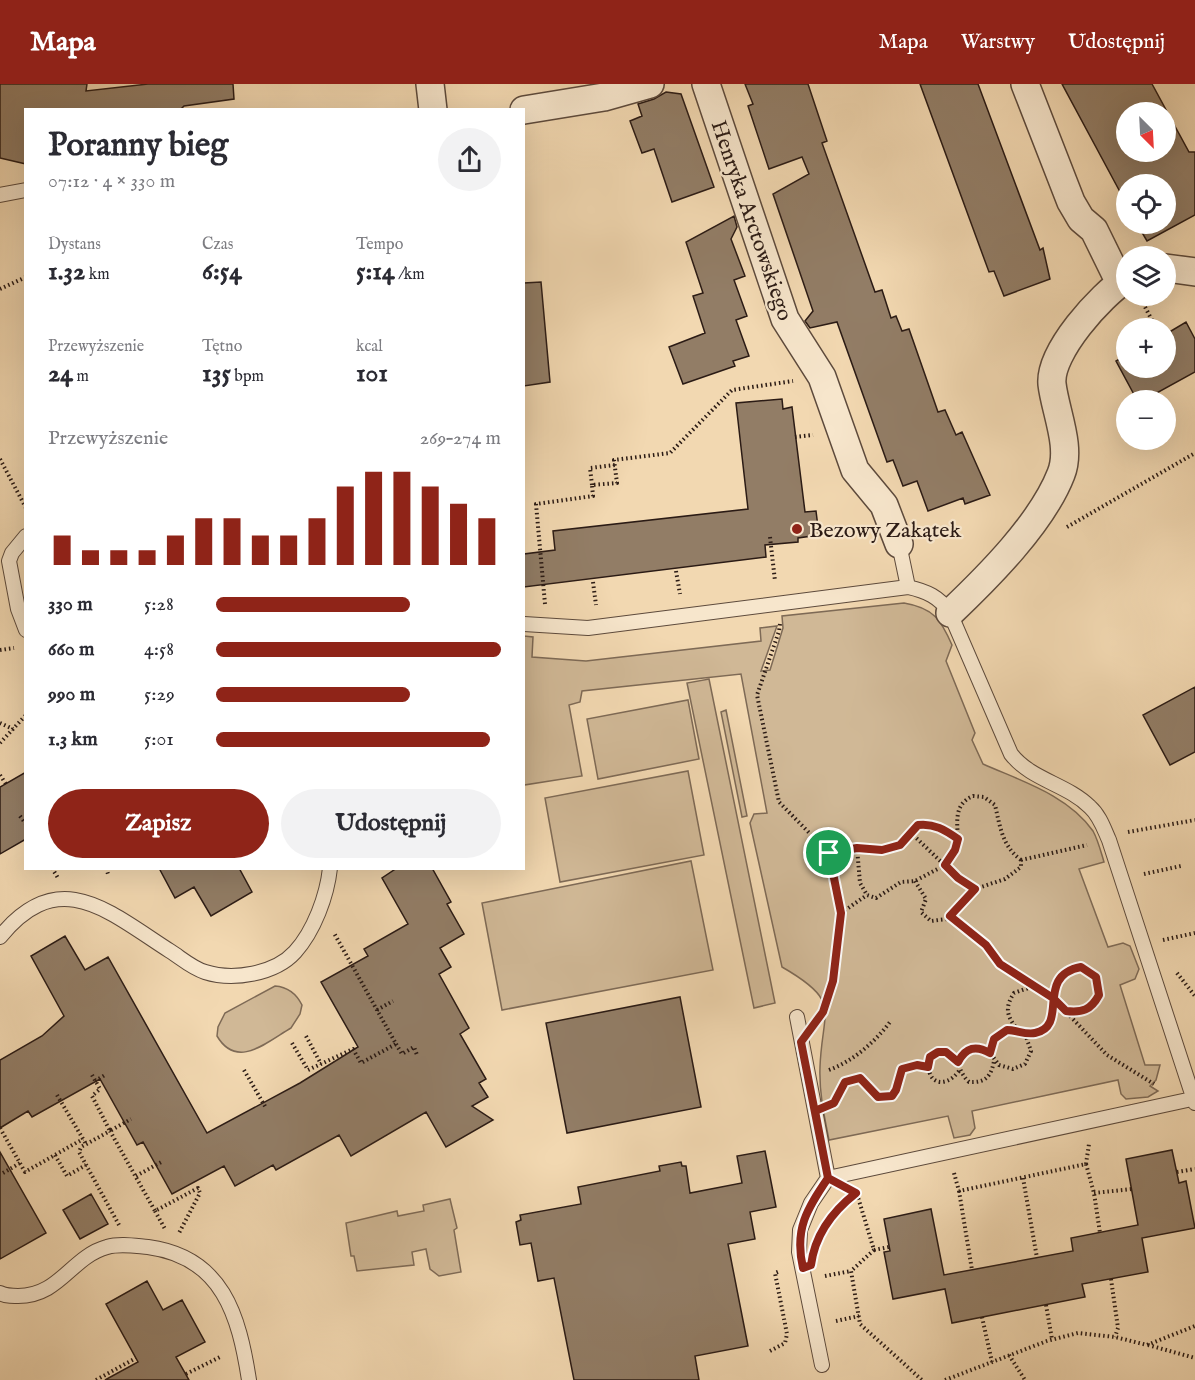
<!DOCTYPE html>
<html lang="pl">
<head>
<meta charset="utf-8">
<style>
  body { margin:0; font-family:"IM FELL English",serif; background:#f2f2f3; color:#2b2b33; height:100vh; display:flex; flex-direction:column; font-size:22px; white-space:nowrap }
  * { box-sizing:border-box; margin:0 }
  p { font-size:20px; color:#7c7c81 }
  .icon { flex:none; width:33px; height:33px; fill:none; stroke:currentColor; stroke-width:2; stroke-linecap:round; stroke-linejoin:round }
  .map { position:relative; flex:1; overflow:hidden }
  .sheet { position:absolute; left:24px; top:24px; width:501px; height:762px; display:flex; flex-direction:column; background:#fff; border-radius:0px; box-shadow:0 6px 24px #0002 }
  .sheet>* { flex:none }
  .needle { width:39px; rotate:156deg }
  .controls { position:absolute; left:1116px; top:18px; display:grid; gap:12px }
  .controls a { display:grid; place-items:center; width:60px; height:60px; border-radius:50%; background:#fff; box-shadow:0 6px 24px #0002; font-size:30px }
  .pin { position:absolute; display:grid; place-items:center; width:51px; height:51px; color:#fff; margin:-26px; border:3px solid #fff; border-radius:50%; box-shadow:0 2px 6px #0007 }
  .round { display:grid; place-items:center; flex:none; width:63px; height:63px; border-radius:32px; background:#f2f2f3 }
  .headline { display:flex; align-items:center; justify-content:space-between; height:102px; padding:0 24px }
  h1 { font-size:33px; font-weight:700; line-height:45px }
  .metrics { display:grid; grid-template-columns:repeat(3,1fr); gap:9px; height:102px; padding:6px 24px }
  .metrics div { display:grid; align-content:center }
  .metrics b { font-size:26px; font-weight:700 }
  .metrics small { font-size:16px; font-weight:400 }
  .metrics p { font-size:16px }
  .chart { height:168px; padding:12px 24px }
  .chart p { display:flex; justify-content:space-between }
  .chart svg { width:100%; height:108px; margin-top:6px; stroke:#8f2418; stroke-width:6 }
  .action { display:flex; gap:12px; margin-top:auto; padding:12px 24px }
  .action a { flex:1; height:69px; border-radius:36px; background:#8f2418; color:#fff; font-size:24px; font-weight:700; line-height:69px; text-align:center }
  .action a+a { background:#f2f2f3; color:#2b2b33 }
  ul { padding:0 24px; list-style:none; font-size:20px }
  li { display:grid; grid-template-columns:96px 72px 1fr; align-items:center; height:45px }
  li i { height:15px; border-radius:8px; background:#8f2418 }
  header { display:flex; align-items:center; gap:36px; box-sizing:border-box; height:84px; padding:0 30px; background:#8f2418; color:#fff }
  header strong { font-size:28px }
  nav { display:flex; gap:33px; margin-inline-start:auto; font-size:21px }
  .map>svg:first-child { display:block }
  .green { fill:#d0b896; stroke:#7e6a56; stroke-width:1.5 }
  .building { fill:#927d66; stroke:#2b1b15; stroke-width:1.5; fill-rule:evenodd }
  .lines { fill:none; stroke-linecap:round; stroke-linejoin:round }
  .lane-casing { stroke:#5d4a3c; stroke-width:16 }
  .street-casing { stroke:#5d4a3c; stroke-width:30 }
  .path { stroke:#2b1b15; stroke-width:4; stroke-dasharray:1.5 3; stroke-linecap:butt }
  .lane { stroke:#f7e6cc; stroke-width:14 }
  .street { stroke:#f7e6cc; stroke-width:27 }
  .route-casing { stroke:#fff; stroke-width:12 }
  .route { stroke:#8f2418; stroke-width:8 }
  .poi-dot { fill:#8f2418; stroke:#f7e6cc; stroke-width:2 }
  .labels { text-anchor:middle; stroke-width:4.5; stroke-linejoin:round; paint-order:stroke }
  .street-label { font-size:22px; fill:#2b1b15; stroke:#f7e6cc }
  .poi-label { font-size:22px; fill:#2b1b15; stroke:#f7e6cc; text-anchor:start }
</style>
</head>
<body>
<header>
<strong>Mapa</strong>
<nav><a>Mapa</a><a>Warstwy</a><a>Udostępnij</a></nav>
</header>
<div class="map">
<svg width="1195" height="1296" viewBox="0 0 1195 1296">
  <rect width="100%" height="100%" fill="#f2d8b1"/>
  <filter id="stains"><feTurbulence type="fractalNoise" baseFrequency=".00333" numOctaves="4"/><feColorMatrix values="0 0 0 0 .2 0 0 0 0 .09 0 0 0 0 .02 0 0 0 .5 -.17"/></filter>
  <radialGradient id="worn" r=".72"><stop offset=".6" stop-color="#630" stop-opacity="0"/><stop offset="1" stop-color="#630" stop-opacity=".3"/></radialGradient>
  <!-- green -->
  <path class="green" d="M904,519C934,524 941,536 952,561L946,577L975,649L972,656L983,680C1021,697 1068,711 1093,747C1098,756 1101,768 1104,778L1079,785L1108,863L1123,859L1130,862L1139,885L1135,895L1120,901L1145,981H1160L1156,996L1150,1002L1158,1007L1148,1013L1126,1015L1121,1010L1118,996L972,1027L975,1044L970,1051L954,1054L948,1032L829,1056C824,1031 819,1008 820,983C822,925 843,918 782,883L750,739L754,730L767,729L741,590L582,607L580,618L569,621L582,692L524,701V552L533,553L532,573L586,577L761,557L760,544L777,542L761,587L770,586L783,544L782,532Z
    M709,595L775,919L754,924L687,599Z
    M688,616L699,675L598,695L587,635Z
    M726,626L747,732L742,733L721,628Z
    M688,687L704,771L560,798L545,714Z
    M691,777L713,886L502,926L482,819Z
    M275,902C288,903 296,909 302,921L300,930L291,944C267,958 237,986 217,952L218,943L225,929Z
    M450,1115L457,1144L454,1146L461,1188L439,1192L430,1185L426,1165L412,1168L414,1181L357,1187L354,1172H351L346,1139L397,1127L398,1132L424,1127L423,1121Z"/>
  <!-- building -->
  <path class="building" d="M0,0H87L86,7L148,0H233L234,15L184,22L180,26H26V80L0,74Z
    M745,0H808L827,57L822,59L875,208L882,206L891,234L896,232L902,247L909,245L938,328L945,326L956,351L962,348L990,411L965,420L963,414L928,427L917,397L903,402L893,376L887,378L837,238L810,244L805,237L813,227L773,110L809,90L802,73L769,85L748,22L753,20Z
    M920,0H978L1040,166L1043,164L1050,195L1004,212L994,187L989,188Z
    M1062,0H1152L1189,68H1195V131L1147,157L1137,140H1166V100H1126V119ZM1126,28H1166V68H1126Z
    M666,8L681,10L714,103L672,118L654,65L642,69L630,37L642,32L638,20L654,15Z
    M734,132L737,143L731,155L745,192L734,196L747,232L736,236L749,272L733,277L735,282L683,300L669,263L705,249L693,212L703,209L686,158Z
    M541,198L550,298L524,302V199Z
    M1186,238L1195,255V288L1144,316H1137L1116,277L1126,271V284H1166V250Z
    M782,315L783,325L792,323L805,428L816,427L819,451L798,454V458L765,461L766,473L524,503V470L555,466L553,447L748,425L736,319Z
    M1195,603V668L1170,681L1143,631Z
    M26,688V755L0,770V703Z
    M159,784H239L252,808L211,832L194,803L175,814Z
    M397,784H432L451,818L447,820L464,850L440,864L451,883L439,890L469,944L460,950L486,995L479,999L488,1013L472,1022L493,1036L446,1063L426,1028L351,1072L339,1051L276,1086L273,1081L235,1102L224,1082L172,1110L143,1058L137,1061L100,995L32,1033L28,1027L0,1044V976L42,952L64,932L31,872L65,852L85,886L108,873L207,1049L300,999L358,963L321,898L368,872L364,865L408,840L382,794Z
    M680,913L701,1023L567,1049L546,939Z
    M1172,1066L1179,1099L1186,1097L1195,1144L1142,1154L1148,1188L1082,1200L1085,1213L952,1239L945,1205L893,1215L884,1168L890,1167L884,1135L931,1125L944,1191L1073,1167L1071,1154L1138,1141L1126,1075Z
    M765,1067L776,1123L750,1128L755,1155L728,1160L748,1262L695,1272L699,1296H574L554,1194L538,1197L531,1159L520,1161L516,1138L521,1136L520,1131L581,1120L578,1103L660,1087L659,1082L681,1078L682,1082H686L690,1109L742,1099L737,1072Z
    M0,1068L46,1149L0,1175Z
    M91,1110L108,1140L80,1155L63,1126Z
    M147,1197L163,1226L182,1216L205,1258L176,1273L189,1296H105L138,1278L106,1220Z"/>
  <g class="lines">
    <!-- lane casing -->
    <g class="lane-casing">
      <path id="lane" d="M0,111L26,106
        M26,452L12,469L9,477L18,525L26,546
        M899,460L908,503
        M524,540L588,544L908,503C926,507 940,513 950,529L1011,670C1031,696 1067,700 1090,723C1100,732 1104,745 1109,756L1195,1019
        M0,853C59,780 109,828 170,867C181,874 192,884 205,888C233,897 275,890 295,868C314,847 327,812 330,784
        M797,933L828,1094
        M0,1209C6,1212 11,1212 18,1212C60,1212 71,1173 107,1163C120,1159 136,1162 148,1163C223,1173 239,1232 249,1296
        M822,1281L799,1168L800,1146L811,1119L828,1094L1192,1015"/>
    </g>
    <!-- street casing -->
    <g class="street-casing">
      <path id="street" d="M430,0L433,26
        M706,0L785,235L822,293L855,386L884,421L899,460
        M1025,0L1071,118L1081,135L1094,146L1120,199
        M524,26L604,13L650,0
        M1166,184L1195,188
        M950,529C988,493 1042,439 1061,390C1072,363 1055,327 1052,300C1049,268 1101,211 1126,195"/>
    </g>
    <!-- path -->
    <path class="path" d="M0,205L26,193
      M1143,219L1156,244
      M795,353L813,351
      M0,375L26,424
      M592,401L590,384L615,381
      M1067,443L1195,369
      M770,453L775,497
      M676,487L680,510
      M593,498L596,521
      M545,520L536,420L593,412L592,401L617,399L614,376L670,369L732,306L793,297
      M780,540L779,547L757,611L779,718L829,769L841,829L833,897L819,933
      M0,566L14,564
      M0,639L13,645
      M0,659L26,631
      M0,691L6,700
      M20,732L26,740
      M928,740L942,745L958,755L955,766L945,781L915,797L901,798L876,814L867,811L860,799L857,764L883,766L900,761L918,741Z
      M910,748L958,794L975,805L1005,795L1021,783V776
      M1128,748L1195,736
      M958,755C957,737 954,720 973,712L984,713L995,721C1000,742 1002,762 1021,776
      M829,769L857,764
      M1021,776L1087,761
      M52,784L58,794
      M106,784L108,790
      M1144,790L1181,782
      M915,797L926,815L921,828L931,837L947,835L975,805
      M841,829L867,811
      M950,832L986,861L1000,880L1053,914L1107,971L1154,1000
      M1163,856L1195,849
      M1177,889L1195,912
      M377,926L393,917
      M1018,946C1007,933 1004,924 1014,909L1034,902
      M1025,950L1031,967L1025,980L1013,985L999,981L990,969L994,955L1007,946C1020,946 1032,954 1043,946C1063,932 1043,894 1070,886C1076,884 1082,883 1088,886C1103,894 1103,916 1089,924C1082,929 1074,928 1066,927
      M306,952L321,980
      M292,959L308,986L353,965L361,979L396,960L334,849
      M396,960L402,970L414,963L417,971
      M958,978C965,963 976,961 990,969
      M244,986L266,1024
      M829,986C853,977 874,959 890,938
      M959,987C944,1007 923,998 930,973C957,955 955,986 969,998C985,999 991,993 994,977
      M92,991L100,1005L92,1012L110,1047L131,1035
      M95,997L105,991
      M57,1011L86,1060
      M837,1014L845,998L860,994C873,1004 872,1015 892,1012L896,1006L902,985L917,981L928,983
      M0,1044L25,1088L83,1055
      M55,1071L67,1092L86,1081
      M1086,1080L1094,1109L1100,1149
      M1177,1088L1195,1085
      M3,1089L20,1079
      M954,1089L959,1107L1086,1080L1089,1060
      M136,1092L163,1077
      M1023,1094L1037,1174
      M959,1107L972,1186
      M1094,1109L1132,1105
      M857,1110L874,1166L851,1187L860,1240L922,1296
      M155,1127L165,1145
      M834,1129L850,1113
      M119,1141L79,1068L81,1063L110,1047L155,1127L198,1104L200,1109L179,1149
      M874,1166L889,1163
      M825,1192L851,1187
      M1111,1195L1118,1244L1115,1253
      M1046,1221L1052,1255
      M982,1233L992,1278
      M836,1237L859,1232
      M1148,1261L1195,1274
      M770,1267L785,1259L787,1250L775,1189L780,1187
      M1009,1271L1025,1296
      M186,1290L222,1272
      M96,1296L136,1274
      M945,1296L1047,1257L1078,1249L1115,1253L1147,1261L1195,1242"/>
    <!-- lane -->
    <use href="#lane" class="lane"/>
    <!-- street -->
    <use href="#street" class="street"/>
  </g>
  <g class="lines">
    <!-- route casing -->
    <g class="route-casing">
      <path id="route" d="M829,769L841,829L833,897L823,928L801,958L828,1094C807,1125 794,1145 803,1184L811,1181C815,1150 833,1127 856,1109L828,1094L815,1027L834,1019L845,998L860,994L878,1013L892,1012L896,1006L902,985L917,981L928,983L930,973L938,968H946L958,978C966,963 976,961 990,969L994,955L1007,946C1017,946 1025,951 1035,949C1070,942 1034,892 1081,883L1096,893L1099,911C1091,926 1082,929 1066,927L1053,914L1000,880L986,861L950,832L975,805L958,794L945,781L955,766L958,755C945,746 934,739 918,741L900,761L882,766L857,764L829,769"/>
    </g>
    <!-- route -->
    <use href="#route" class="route"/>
  </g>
  <!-- markers -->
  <circle class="poi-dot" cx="797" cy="445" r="6"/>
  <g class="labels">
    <!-- street labels -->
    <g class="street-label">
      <text transform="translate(753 136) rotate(71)" y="8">Henryka Arctowskiego</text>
    </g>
    <!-- poi labels -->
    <g class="poi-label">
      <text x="809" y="453">Bezowy Zakątek</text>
    </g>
  </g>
  <rect width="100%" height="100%" filter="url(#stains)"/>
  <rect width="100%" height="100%" fill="url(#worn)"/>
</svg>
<div class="controls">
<a><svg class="needle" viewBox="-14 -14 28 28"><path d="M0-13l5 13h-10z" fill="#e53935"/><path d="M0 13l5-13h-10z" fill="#7c7c81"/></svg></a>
<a><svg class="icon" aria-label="locate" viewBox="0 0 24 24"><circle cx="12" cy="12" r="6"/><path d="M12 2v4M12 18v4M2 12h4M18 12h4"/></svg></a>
<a><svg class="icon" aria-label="layers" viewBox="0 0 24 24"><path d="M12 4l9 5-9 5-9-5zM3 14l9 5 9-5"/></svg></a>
<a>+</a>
<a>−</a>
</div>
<div class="pin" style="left:829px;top:769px;background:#1e9e55"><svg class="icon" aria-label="arrive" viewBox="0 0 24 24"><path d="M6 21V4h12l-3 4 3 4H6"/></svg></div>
<section class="sheet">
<div class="headline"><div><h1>Poranny bieg</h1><p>07:12 · 4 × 330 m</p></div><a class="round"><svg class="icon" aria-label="share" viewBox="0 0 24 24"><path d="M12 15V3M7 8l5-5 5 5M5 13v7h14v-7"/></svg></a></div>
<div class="metrics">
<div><p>Dystans</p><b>1.32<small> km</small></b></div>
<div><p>Czas</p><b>6:54</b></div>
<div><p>Tempo</p><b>5:14<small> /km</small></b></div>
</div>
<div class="metrics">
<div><p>Przewyższenie</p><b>24<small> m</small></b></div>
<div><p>Tętno</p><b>135<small> bpm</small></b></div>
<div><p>kcal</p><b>101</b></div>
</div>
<div class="chart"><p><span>Przewyższenie</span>269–274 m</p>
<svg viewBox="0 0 160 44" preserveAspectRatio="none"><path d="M5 44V32M15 44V38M25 44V38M35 44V38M45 44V32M55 44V25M65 44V25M75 44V32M85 44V32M95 44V25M105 44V12M115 44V6M125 44V6M135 44V12M145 44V19M155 44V25"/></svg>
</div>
<ul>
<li><b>330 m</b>5:28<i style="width:68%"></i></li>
<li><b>660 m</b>4:58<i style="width:100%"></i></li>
<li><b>990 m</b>5:29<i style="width:68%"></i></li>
<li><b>1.3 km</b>5:01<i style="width:96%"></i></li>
</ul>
<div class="action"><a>Zapisz</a><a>Udostępnij</a></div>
</section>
</div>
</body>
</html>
